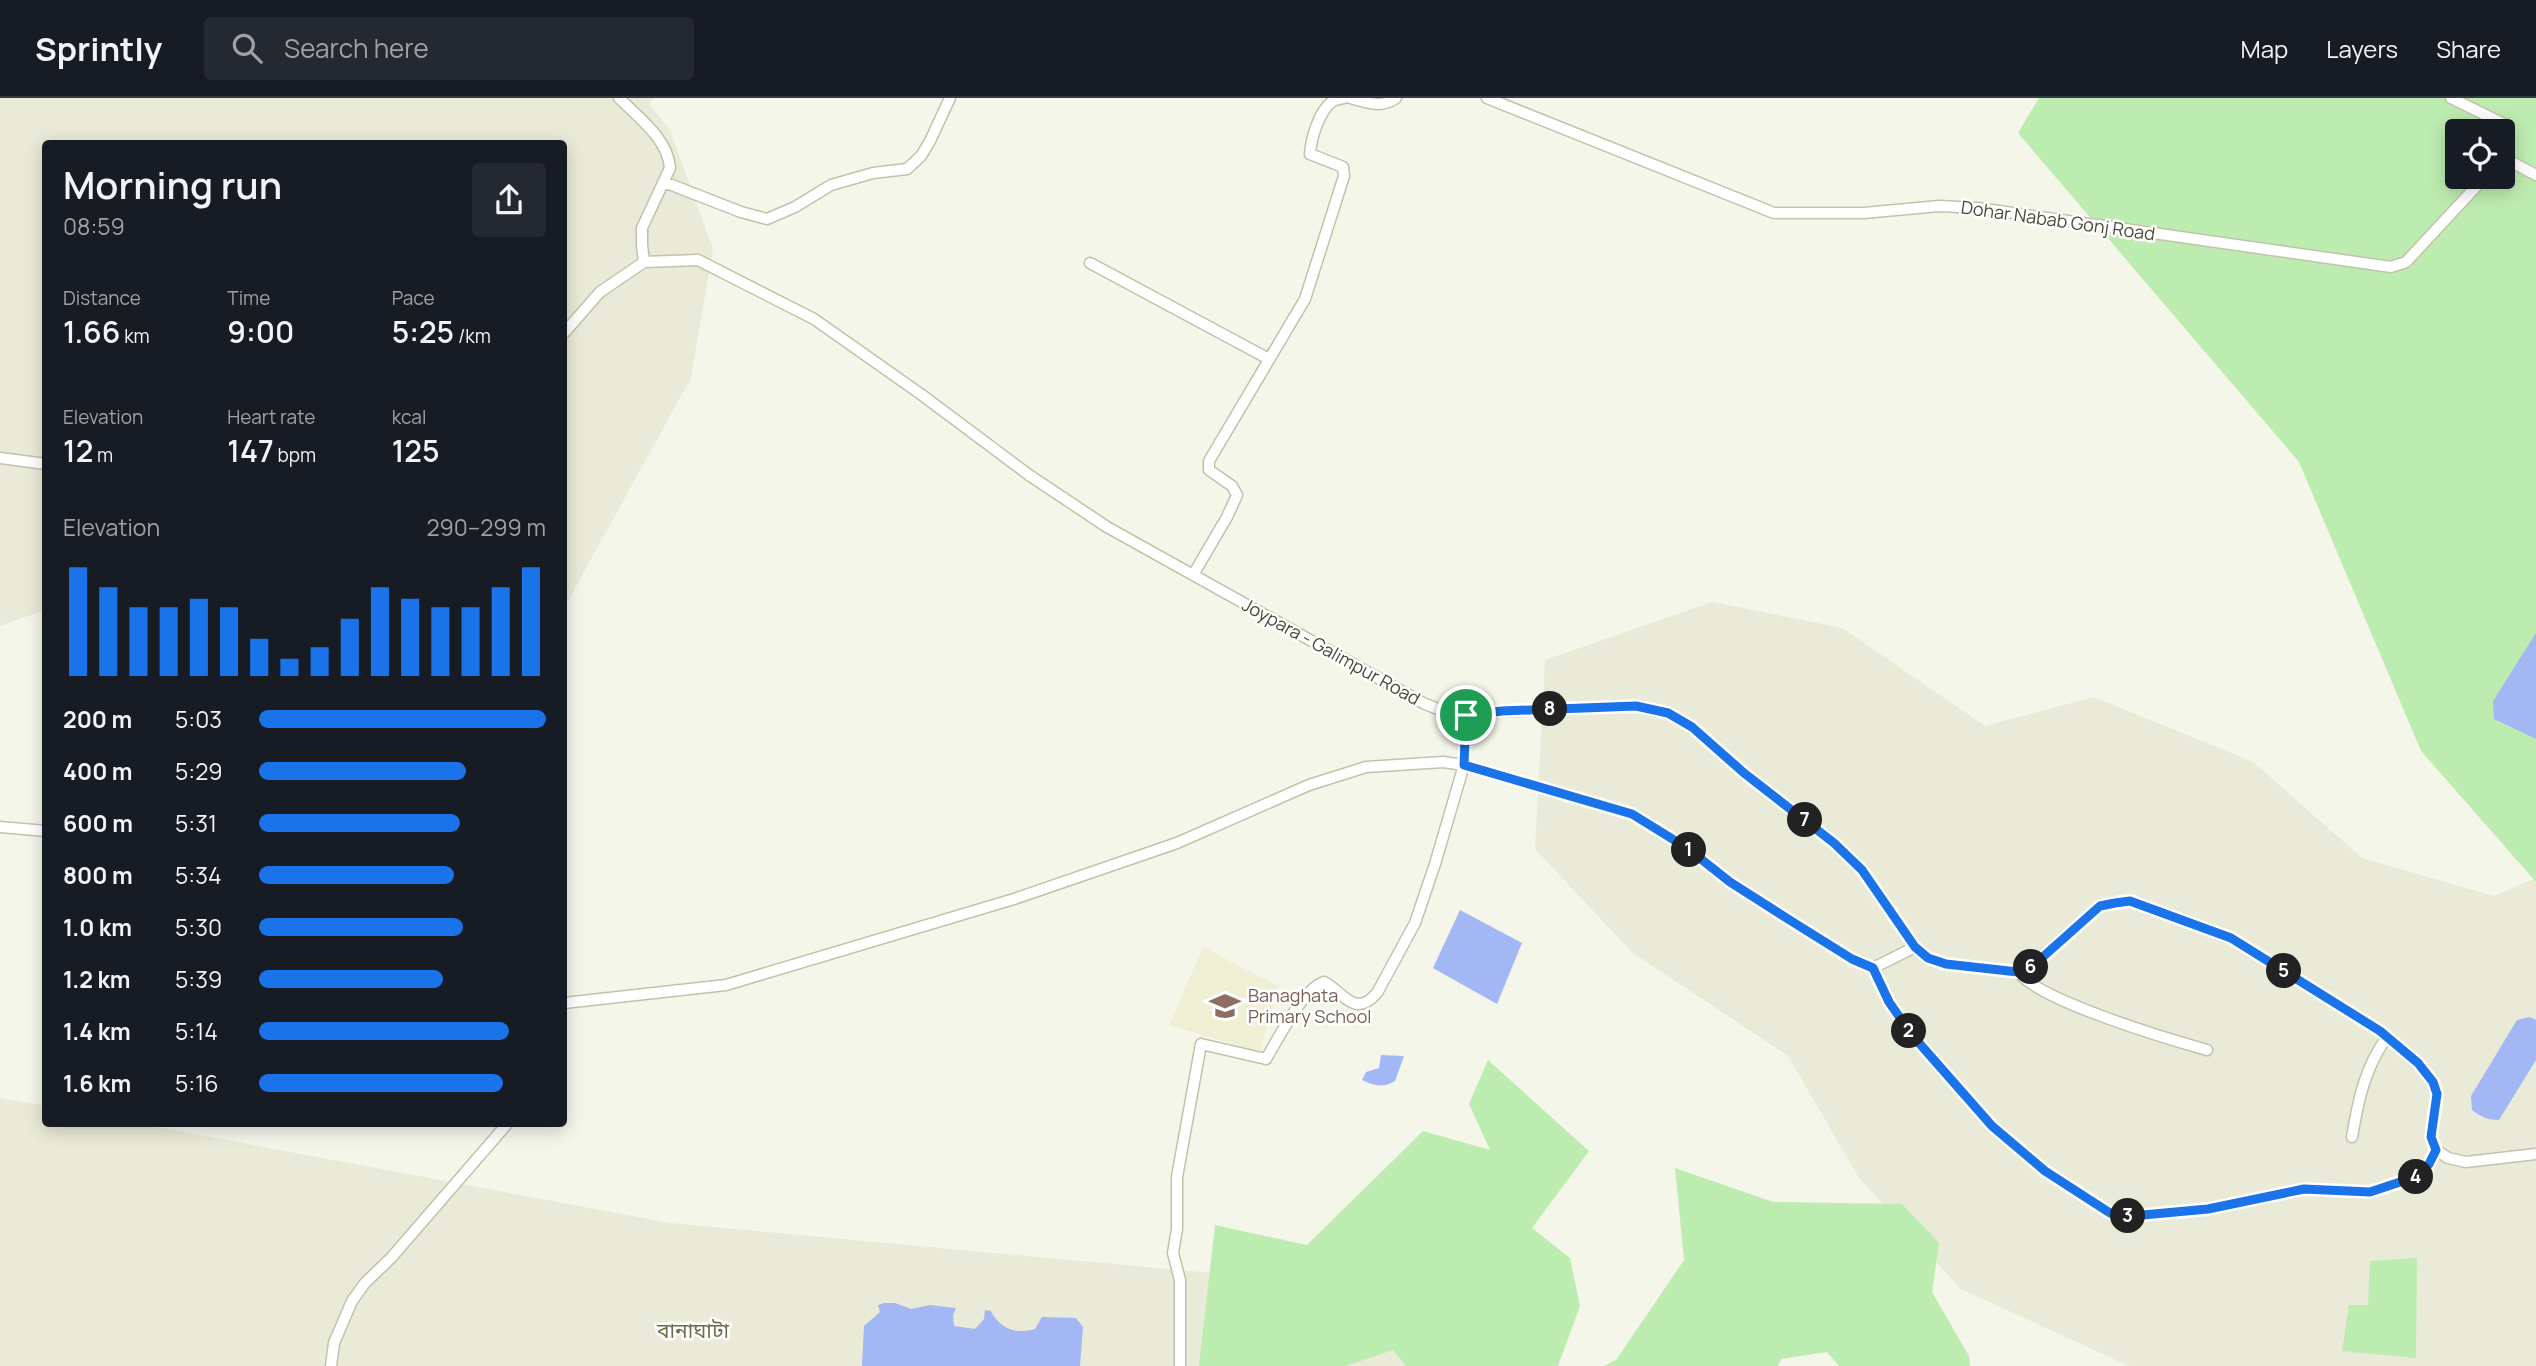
<!DOCTYPE html>
<html lang="en">
<head>
<meta charset="utf-8">
<style>
  body { margin:0; font-family:Manrope,"Noto Sans Bengali",sans-serif; background:#242831; color:#f1f3f6; height:100vh; display:flex; flex-direction:column; font-size:26px; white-space:nowrap }
  * { box-sizing:border-box; margin:0 }
  p { font-size:23px; color:#9ea1a6 }
  .icon { flex:none; width:38px; height:38px; fill:none; stroke:currentColor; stroke-width:2; stroke-linecap:round; stroke-linejoin:round }
  .map { position:relative; flex:1; overflow:hidden }
  .panel { position:absolute; left:42px; top:42px; width:525px; height:987px; display:flex; flex-direction:column; background:#171b24; border-radius:7px; box-shadow:0 4px 18px #0003 }
  .panel>* { flex:none }
  .tools { position:absolute; left:2445px; top:21px; display:grid; gap:14px }
  .tools a { display:grid; place-items:center; width:70px; height:70px; border-radius:7px; background:#171b24; box-shadow:0 4px 18px #0003; font-size:35px }
  .pin { position:absolute; display:grid; place-items:center; width:60px; height:60px; color:#fff; margin:-30px; border:4px solid #fff; border-radius:50%; box-shadow:0 2px 7px #0007 }
  .km { position:absolute; width:35px; height:35px; margin:-18px; border-radius:50%; background:#222; color:#fff; font-size:19px; line-height:35px; text-align:center }
  .round { display:grid; place-items:center; flex:none; width:74px; height:74px; border-radius:7px; background:#242831 }
  .headline { display:flex; align-items:center; justify-content:space-between; height:119px; padding:0 21px }
  h1 { font-size:38px; font-weight:600; line-height:52px }
  .figures { display:grid; grid-template-columns:repeat(3,1fr); gap:10px; height:119px; padding:7px 21px }
  .figures div { display:grid; align-content:center }
  .figures b { font-size:30px; font-weight:600 }
  .figures small { font-size:19px; font-weight:400 }
  .figures p { font-size:19px }
  .chart { height:196px; padding:14px 21px }
  .chart p { display:flex; justify-content:space-between }
  .chart svg { width:100%; height:126px; margin-top:7px; stroke:#1a73e8; stroke-width:6 }
  ul { padding:0 21px; list-style:none; font-size:23px }
  li { display:grid; grid-template-columns:112px 84px 1fr; align-items:center; height:52px }
  li i { height:18px; border-radius:9px; background:#1a73e8 }
  header { display:flex; align-items:center; gap:42px; box-sizing:border-box; height:98px; padding:0 35px; background:#171b24; border-bottom:2px solid #363941 }
  header strong { font-size:33px }
  nav { display:flex; gap:38px; margin-inline-start:auto; font-size:24px }
  .search { width:490px; height:63px; background:#242831; display:flex; align-items:center; gap:18px; box-sizing:border-box; padding:0 24px; border-radius:7px; color:#9ea1a6; font-size:26px }
  .map>svg:first-child { display:block }
  .residential { fill:#e9ead7 }
  .education { fill:#eeefd3 }
  .green { fill:#bdecb0; fill-rule:evenodd }
  .water { fill:#a3b7f5 }
  .lines { fill:none; stroke-linecap:round; stroke-linejoin:round }
  .minor-casing { stroke:#c2c2ab; stroke-width:13 }
  .minor { stroke:#fff; stroke-width:10 }
  .route-casing { stroke:#fff; stroke-width:14 }
  .route { stroke:#1a73e8; stroke-width:9 }
  .labels { text-anchor:middle; stroke-width:5; stroke-linejoin:round; paint-order:stroke }
  .street-label { font-size:18px; fill:#4a4937; stroke:#fff }
  .education-label { font-size:18px; fill:#785e54; stroke:#fff; text-anchor:start }
  .quarter-label { font-size:21px; fill:#6e6c4d; stroke:#fff }
</style>
</head>
<body>
<header>
<strong>Sprintly</strong>
<div class="search"><svg class="icon" aria-label="search" viewBox="0 0 24 24"><circle cx="10" cy="10" r="6"/><path d="M15 15l6 6"/></svg>Search here</div>
<nav><a>Map</a><a>Layers</a><a>Share</a></nav>
</header>
<div class="map">
<svg width="2536" height="1268" viewBox="0 0 2536 1268">
  <rect width="100%" height="100%" fill="#f5f6ea"/>
  <!-- residential -->
  <path class="residential" d="M0,0H653L650,7L670,32L713,151L691,280L564,510V46H46L45,512L0,528Z
    M1712,504L1842,530L1985,628L2094,599L2253,664L2362,760L2494,798L2536,780V1268H2129L1961,1191L1859,1080L1788,958L1633,855L1535,751L1545,562Z
    M0,1000L45,1008L46,1026H141L670,1125L1374,1190L1470,1268H0Z"/>
  <!-- education -->
  <path class="education" d="M1203,849L1278,888L1260,954L1169,927Z"/>
  <!-- green -->
  <path class="green" d="M2039,0H2536V784L2421,653L2299,364L2018,35ZM2457,33H2502V79H2457Z
    M1488,962L1589,1053L1532,1130L1570,1160L1580,1208L1558,1268H1406L1393,1252L1346,1268H1199L1215,1127L1307,1147L1423,1033L1490,1052L1469,1006Z
    M1675,1070L1773,1104L1902,1106L1939,1145L1932,1194L1969,1258L1970,1268H1839L1827,1254L1781,1261L1778,1268H1604L1616,1262L1684,1162Z
    M2417,1160L2416,1260L2342,1253L2349,1207H2368L2370,1163Z"/>
  <!-- water -->
  <path class="water" d="M2536,535V641L2494,621L2493,603Z
    M1460,812L1522,845L1497,906L1433,870Z
    M2530,919L2536,922V962L2499,1022C2488,1022 2481,1019 2472,1012L2471,998L2517,922Z
    M1381,957L1404,958L1395,983C1383,990 1374,988 1362,982L1366,974L1379,970Z
    M884,1205H895L911,1211L930,1207L956,1210L953,1217L954,1228L975,1231L984,1221L985,1212L991,1213C999,1230 1016,1237 1035,1231L1042,1219L1076,1220L1083,1229L1080,1268H862L864,1228L880,1214L878,1207Z"/>
  <g class="lines">
    <!-- minor casing -->
    <g class="minor-casing">
      <path id="minor" d="M619,0C638,19 668,41 670,70L642,130V147L644,164
        M1350,0C1366,4 1382,11 1396,0
        M1487,0L1774,115H1864L1939,108L1978,110L2391,169L2406,164L2485,79
        M2451,0L2508,28V34L2502,51
        M2502,59L2536,77
        M664,84L741,114L767,121L795,109L831,87L873,75L907,71L921,58L930,43L950,0
        M644,164L698,162L814,221L922,297L1029,377L1107,429L1423,605L1450,616L1636,608L1668,615L1692,629L1744,675L1834,745L1862,772L1915,849L1928,860L1946,866L2018,874L2028,871L2100,808L2115,805L2130,803L2231,840L2380,933L2418,965L2433,984L2437,996L2431,1039L2436,1052L2448,1060L2466,1064L2536,1056
        M1090,165L1269,261
        M564,235L600,194L644,164
        M0,360L46,366
        M1193,477L1227,419L1237,397L1232,388L1209,372V363L1305,201L1344,78L1343,69L1310,56C1311,41 1319,12 1333,3C1336,1 1341,1 1344,0
        M0,729L46,733
        M1873,870L1889,904L1912,937L1992,1028L2045,1073L2110,1115L2132,1118L2208,1111L2304,1091L2370,1094L2418,1078L2429,1066L2436,1052
        M2018,874C2040,903 2168,941 2207,952
        M564,905L726,887L1014,801L1177,745L1309,687L1366,669L1443,664L1464,667L1632,716L1687,750L1730,784L1852,861L1873,870L1915,849
        M2352,1039C2358,1003 2365,969 2387,939
        M331,1268L334,1245L352,1203L365,1185L391,1160L507,1026
        M1180,1268V1182L1173,1155L1177,1131V1079L1201,946L1266,961C1277,943 1304,889 1324,884C1344,894 1354,921 1377,895L1415,825L1435,766L1464,667L1466,617"/>
    </g>
    <!-- minor -->
    <use href="#minor" class="minor"/>
  </g>
  <g class="lines">
    <!-- route casing -->
    <g class="route-casing">
      <path id="route" d="M1636,608L1668,615L1692,629L1744,675L1834,745L1862,772L1915,849L1928,860L1946,866L2018,874L2028,871L2036,865L2100,808L2115,805L2130,803L2231,840L2380,933L2418,965L2433,984L2437,996L2431,1039L2436,1052L2429,1066L2418,1078L2370,1094L2304,1091L2208,1111L2132,1118L2110,1115L2045,1073L1992,1028L1912,937L1889,904L1873,870L1852,861L1788,821L1730,784L1687,750L1632,716L1464,667L1466,617L1502,613Z"/>
    </g>
    <!-- route -->
    <use href="#route" class="route"/>
  </g>
  <!-- icons -->
  <defs>
    <g id="school-bare" transform="scale(2.415)"><path d="M0-5L7-2L0 1L-7-2ZM-4 1L0 2.5L4 1V4Q0 6-4 4Z" fill="#8d6e63" stroke="#fff" stroke-width="2.5" paint-order="stroke"/></g>
  </defs>
  <g fill-rule="evenodd">
    <use href="#school-bare" x="1225" y="908"/>
  </g>
  <g class="labels">
    <!-- street labels -->
    <g class="street-label">
      <text transform="translate(2058 123) rotate(8)" y="6">Dohar Nabab Gonj Road</text>
      <text transform="translate(1331 554) rotate(29)" y="6">Joypara - Galimpur Road</text>
    </g>
    <!-- education labels -->
    <g class="education-label">
      <text x="1248" y="904">Banaghata<tspan x="1248" dy="21">Primary School</tspan></text>
    </g>
    <!-- quarter labels -->
    <g class="quarter-label">
      <text x="693" y="1240">বানাঘাটা</text>
    </g>
  </g>
</svg>
<div class="tools">
<a><svg class="icon" aria-label="locate" viewBox="0 0 24 24"><circle cx="12" cy="12" r="6"/><path d="M12 2v4M12 18v4M2 12h4M18 12h4"/></svg></a>
</div>
<div class="pin" style="left:1466px;top:617px;background:#1e9e55"><svg class="icon" aria-label="arrive" viewBox="0 0 24 24"><path d="M6 21V4h12l-3 4 3 4H6"/></svg></div>
<b class="km" style="left:1689px;top:752px">1</b>
<b class="km" style="left:1909px;top:933px">2</b>
<b class="km" style="left:2128px;top:1118px">3</b>
<b class="km" style="left:2416px;top:1079px">4</b>
<b class="km" style="left:2284px;top:873px">5</b>
<b class="km" style="left:2031px;top:869px">6</b>
<b class="km" style="left:1805px;top:722px">7</b>
<b class="km" style="left:1550px;top:611px">8</b>
<section class="panel">
<div class="headline"><div><h1>Morning run</h1><p>08:59</p></div><a class="round"><svg class="icon" aria-label="share" viewBox="0 0 24 24"><path d="M12 15V3M7 8l5-5 5 5M5 13v7h14v-7"/></svg></a></div>
<div class="figures">
<div><p>Distance</p><b>1.66<small> km</small></b></div>
<div><p>Time</p><b>9:00</b></div>
<div><p>Pace</p><b>5:25<small> /km</small></b></div>
</div>
<div class="figures">
<div><p>Elevation</p><b>12<small> m</small></b></div>
<div><p>Heart rate</p><b>147<small> bpm</small></b></div>
<div><p>kcal</p><b>125</b></div>
</div>
<div class="chart"><p><span>Elevation</span>290–299 m</p>
<svg viewBox="0 0 160 44" preserveAspectRatio="none"><path d="M5 44V6M15 44V13M25 44V20M35 44V20M45 44V17M55 44V20M65 44V31M75 44V38M85 44V34M95 44V24M105 44V13M115 44V17M125 44V20M135 44V20M145 44V13M155 44V6"/></svg>
</div>
<ul>
<li><b>200 m</b>5:03<i style="width:100%"></i></li>
<li><b>400 m</b>5:29<i style="width:72%"></i></li>
<li><b>600 m</b>5:31<i style="width:70%"></i></li>
<li><b>800 m</b>5:34<i style="width:68%"></i></li>
<li><b>1.0 km</b>5:30<i style="width:71%"></i></li>
<li><b>1.2 km</b>5:39<i style="width:64%"></i></li>
<li><b>1.4 km</b>5:14<i style="width:87%"></i></li>
<li><b>1.6 km</b>5:16<i style="width:85%"></i></li>
</ul>
</section>
</div>
</body>
</html>
